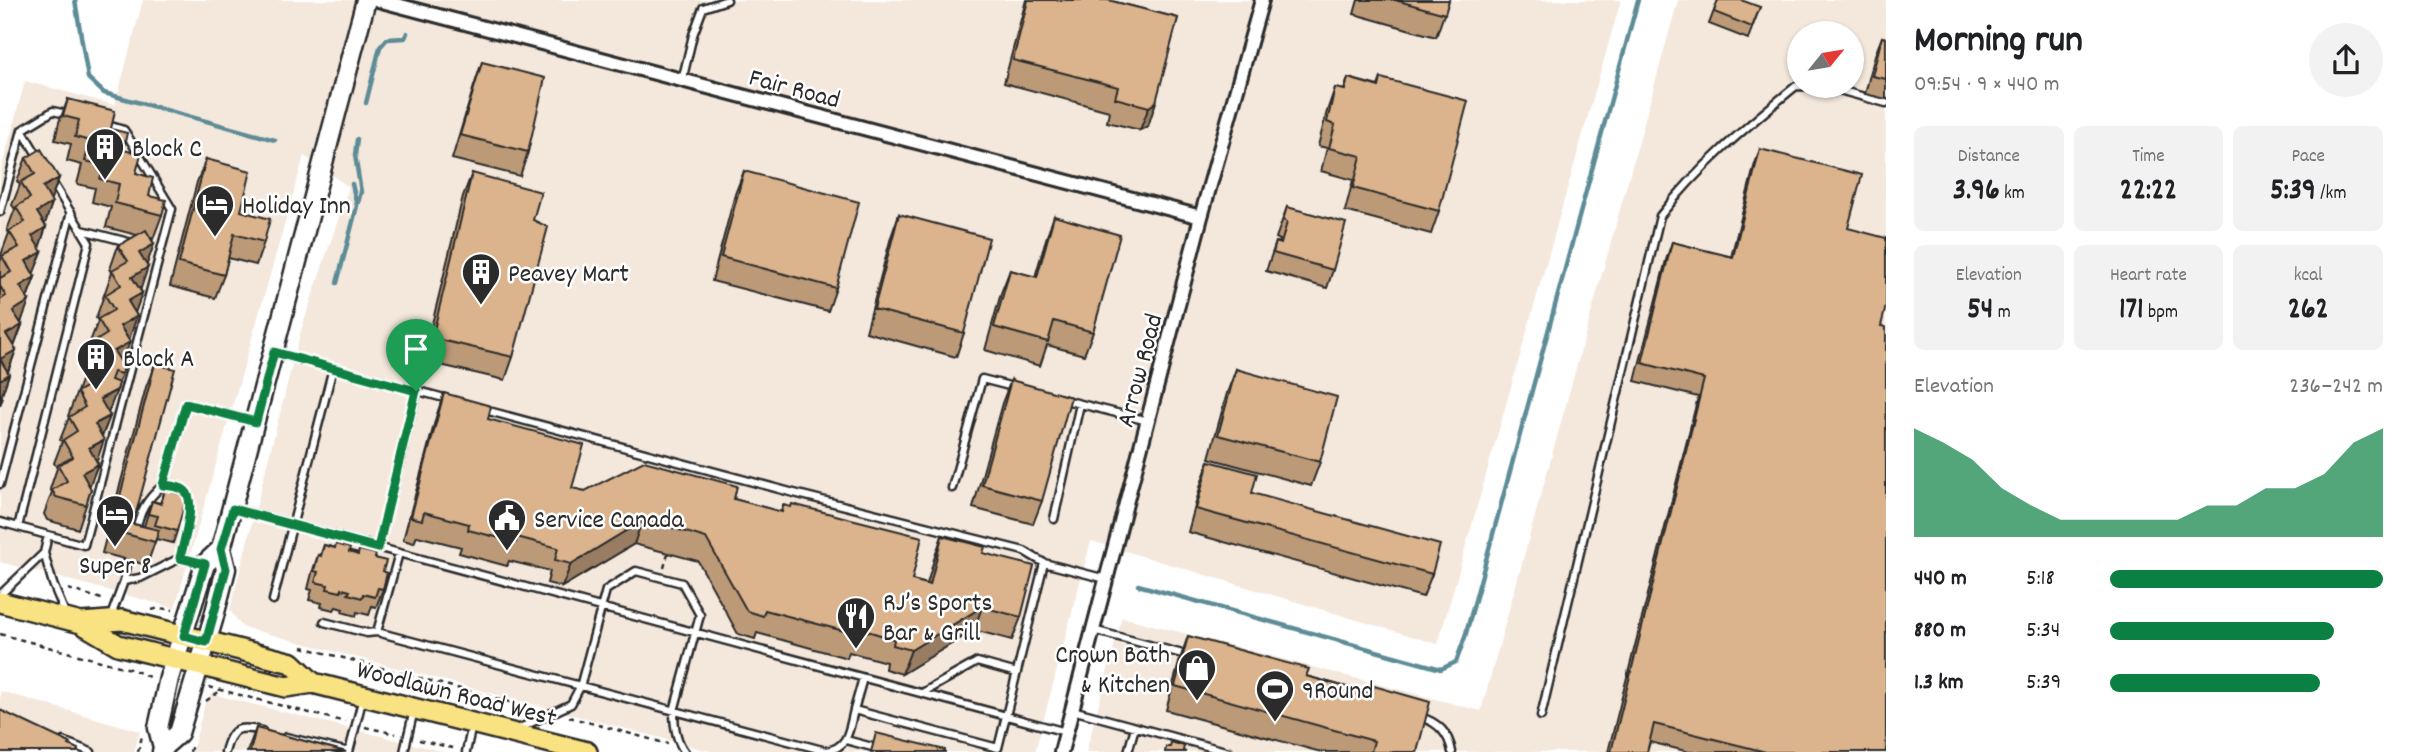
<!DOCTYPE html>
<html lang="en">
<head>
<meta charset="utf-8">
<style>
  body { margin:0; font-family:Dekko,sans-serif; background:#f2f2f2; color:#202124; height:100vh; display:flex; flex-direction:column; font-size:26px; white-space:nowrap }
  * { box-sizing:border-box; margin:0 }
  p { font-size:23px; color:#757577 }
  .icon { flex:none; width:38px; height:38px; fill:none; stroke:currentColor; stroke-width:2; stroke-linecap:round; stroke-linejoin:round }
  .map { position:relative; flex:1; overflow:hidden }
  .sheet { display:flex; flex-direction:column; background:#fff; width:525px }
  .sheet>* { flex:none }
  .needle { width:46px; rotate:60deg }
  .fabs { position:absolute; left:1787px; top:21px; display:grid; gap:14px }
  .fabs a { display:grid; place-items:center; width:77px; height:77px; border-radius:50%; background:#fff; box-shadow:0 2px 5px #0004; font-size:35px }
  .pin { position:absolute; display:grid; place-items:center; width:60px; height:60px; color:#fff; margin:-72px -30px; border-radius:50% 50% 50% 0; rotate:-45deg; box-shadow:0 0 7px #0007 }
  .pin .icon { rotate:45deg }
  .round { display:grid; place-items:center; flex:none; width:74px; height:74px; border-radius:37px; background:#f2f2f2 }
  .headline { display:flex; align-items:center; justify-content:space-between; height:119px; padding:0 28px }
  h1 { font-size:38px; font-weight:800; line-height:52px }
  .figures { display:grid; grid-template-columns:repeat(3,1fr); gap:10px; height:119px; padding:7px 28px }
  .figures div { display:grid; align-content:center; border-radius:10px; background:#f2f2f2; text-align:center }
  .figures b { font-size:30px; font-weight:800 }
  .figures small { font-size:19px; font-weight:400 }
  .figures p { font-size:19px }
  .chart { height:196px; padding:14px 28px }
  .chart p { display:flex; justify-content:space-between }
  .chart svg { width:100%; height:126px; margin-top:7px; fill:#0b8043; opacity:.7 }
  ul { padding:0 28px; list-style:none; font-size:23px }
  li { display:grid; grid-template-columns:112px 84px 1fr; align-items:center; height:52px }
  li i { height:18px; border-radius:9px; background:#0b8043 }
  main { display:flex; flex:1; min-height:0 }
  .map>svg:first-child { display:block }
  .built { fill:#f4e8dc; fill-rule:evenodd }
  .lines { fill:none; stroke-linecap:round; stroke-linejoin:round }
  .stream { stroke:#5d8c96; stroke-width:4.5 }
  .service-casing { stroke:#2b2b2b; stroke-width:11 }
  .minor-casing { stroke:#2b2b2b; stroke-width:18 }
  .secondary-casing { stroke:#2b2b2b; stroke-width:23 }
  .primary-casing { stroke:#2b2b2b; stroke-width:24 }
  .path { stroke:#2b2b2b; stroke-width:2.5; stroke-dasharray:5 5; stroke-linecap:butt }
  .service { stroke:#fff; stroke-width:6 }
  .minor { stroke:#fff; stroke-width:12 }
  .secondary { stroke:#fff; stroke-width:18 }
  .primary { stroke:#f8e281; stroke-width:19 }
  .wall { fill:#bc9a78; stroke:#2b2b2b; stroke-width:2 }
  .shaded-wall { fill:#997d62; stroke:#2b2b2b; stroke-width:2 }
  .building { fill:#dbb38c; stroke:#2b2b2b; stroke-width:2 }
  .route-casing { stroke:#fff; stroke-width:14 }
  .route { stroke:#0b8043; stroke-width:9 }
  .labels { text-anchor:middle; stroke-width:5; stroke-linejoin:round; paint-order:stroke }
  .street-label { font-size:26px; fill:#2b2b2b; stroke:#fff }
  .poi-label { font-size:26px; fill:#2b2b2b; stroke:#fff; text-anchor:start }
</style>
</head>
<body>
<main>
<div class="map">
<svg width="1886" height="752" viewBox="0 0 1886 752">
  <rect width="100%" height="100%" fill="#fff"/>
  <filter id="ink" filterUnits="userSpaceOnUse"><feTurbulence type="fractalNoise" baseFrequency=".0143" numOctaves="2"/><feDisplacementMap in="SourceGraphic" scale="14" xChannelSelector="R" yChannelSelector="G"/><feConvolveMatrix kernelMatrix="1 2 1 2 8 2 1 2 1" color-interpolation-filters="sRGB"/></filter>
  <g filter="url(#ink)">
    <!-- built -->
    <path class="built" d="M143,0H1621L1438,644L1091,541L1035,752H713L242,627L230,610L301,330L349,187L304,156L175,608L0,562V174L25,81L115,105Z
      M1678,0H1886V752H1086L1122,617L1481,711ZM1799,33H1852V86H1799Z
      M0,691L140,731L134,752H0Z
      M212,694L445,752H192L206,699Z"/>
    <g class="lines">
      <!-- stream -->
      <path class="stream" d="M75,0L88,78L104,93L275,140
        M366,103L380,47L387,39L405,38L407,33
        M357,139L355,155L361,192L358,203
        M337,283L357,206L352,184
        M1138,585L1441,669L1456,662L1465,637L1638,0"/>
      <!-- service casing -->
      <g class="service-casing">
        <path id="service" d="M703,8L727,0
          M682,81L693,35L703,8
          M22,130L39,158
          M0,212L22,130L53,111L70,115
          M82,230L132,243
          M276,353L448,399
          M1061,399L1148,421
          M485,410L794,493L1024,551L1044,563L1106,579
          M0,484L71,212
          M952,488L982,379L1017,388
          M235,509L1066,732
          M1054,519L1080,404
          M0,522L84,545L161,250L172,209L124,130L104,124
          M18,527L89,243L51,180
          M135,533C140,511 146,500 163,485
          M48,535L44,553L53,584L65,613
          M378,548L417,391
          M180,558C183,544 196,501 185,491C180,486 170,486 163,485L186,404L252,421
          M124,581L128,560
          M0,595L44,553
          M273,600L333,368
          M111,616L124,581L140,578L180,558L203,564
          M324,622L367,633L377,632L826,751C849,748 849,729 854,710
          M1093,630L1190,656
          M377,632L399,553
          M863,678L854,710L998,748L1044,563
          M922,693L977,662L1017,673
          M1072,710L1229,752
          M1541,716L1660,216C1699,166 1747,126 1796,86L1828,87L1886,103
          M1420,717C1438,722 1449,734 1452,752
          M518,729L571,704L580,687L606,590L636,571L682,583L700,615L674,711C674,725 676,741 685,752
          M286,737L349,752
          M846,740L891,752
          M63,741L91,752
          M225,752C231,728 238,725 262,731
          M349,752L363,697
          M404,752L414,710
          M466,752L472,725
          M1128,752L1135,727"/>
      </g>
      <!-- minor casing -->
      <g class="minor-casing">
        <path id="minor" d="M378,0L1201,217
          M1061,752L1201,217L1262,0"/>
      </g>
      <!-- secondary casing -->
      <g class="secondary-casing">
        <path id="secondary" d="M163,747L179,733L213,620L226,569L221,549
          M162,752L163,747L158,728L169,678L205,564L221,549L366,0"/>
      </g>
      <!-- primary casing -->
      <g class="primary-casing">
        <path id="primary" d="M0,602L81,623L122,620L292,663L313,683
          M81,623L118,645L286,687L313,683L587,752"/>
      </g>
      <!-- path -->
      <path class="path" d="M664,568L668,553
        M68,589L105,600
        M152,610L159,608L173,610
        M0,634L134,670L151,678
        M302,647L536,709
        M209,687L345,722
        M206,701L220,691
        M569,717L668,744
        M365,727L396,734
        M419,740L457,749
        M138,752L142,736
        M190,752L192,744"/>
      <!-- service -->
      <use href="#service" class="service"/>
      <!-- minor -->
      <use href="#minor" class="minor"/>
      <!-- secondary -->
      <use href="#secondary" class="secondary"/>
      <!-- primary -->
      <use href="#primary" class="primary"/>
    </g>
    <!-- wall -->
    <path class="wall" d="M1026,0H1108L1178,18L1148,126L1140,130L1107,122L1109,111L1004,83Z
      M1358,0H1449L1436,37L1354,14Z
      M1718,0L1760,7L1748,39L1709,24Z
      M1882,37L1886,38V99L1865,94L1875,55Z
      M482,62L528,152L520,176L452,159L474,86Z
      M1348,78L1378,86L1381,78L1439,211L1431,234L1345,211L1353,180L1321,171L1327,148L1318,146L1327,111L1335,88L1344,90Z
      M68,99L111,129L149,196L162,215L153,239L151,238L154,244L146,265L140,289L142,293L135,312L122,363L124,367L108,413L110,416L102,436L96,461L98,464L89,486L86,505L78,529L47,520L44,514L52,492L50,489L57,468L54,463L62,442L60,440L69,417L68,416L85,370L83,367L91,344L90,342L98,321L96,318L112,272L110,269L118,246L137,235L106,227L111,207L92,202L95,188L77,184L82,165L67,161L71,144L55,140L59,122Z
      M1760,149L1848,228L1881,326L1886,752H1689L1650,742L1647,752H1608L1698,397L1635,381L1666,260L1672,242L1731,257L1754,167Z
      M26,158L59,178L50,201L52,203L44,224L46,227L39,248L33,274L35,277L27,298L21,324L22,325L14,347L16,350L8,372L9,374L1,396L3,398L0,405V262L2,257L1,255L9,233L7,230L15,209L12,205L20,185L17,181Z
      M206,159L241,211L264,242L256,265L228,258L224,275L215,298L170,286L197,182Z
      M744,171L836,288L828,311L712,281L735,194Z
      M472,173L533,220L513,357L505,380L423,361L463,196Z
      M1287,207L1333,270L1327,288L1266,271L1276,242L1279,243L1280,240L1276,238Z
      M899,214L964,333L956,357L866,332L891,237Z
      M1054,216L1093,332L1084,355L1047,345L1040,366L985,350L1001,293L1010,270L1035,277L1046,239Z
      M155,364L133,524L144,526L152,501L160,503L165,490L177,531L173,543L156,539L147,565L102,553L146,387Z
      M1236,369L1320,462L1311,486L1209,458L1227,393Z
      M1011,380L1042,501L1033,524L973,508L1002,403Z
      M444,393L488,419L572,488L585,491L734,499L781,512L783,505L912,580L927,584L934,559L942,536L983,553L1021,617L1012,640L974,630L902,674L885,669L886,662L849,652L847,658L757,633L755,639L738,634L698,561L668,553L634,544L562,587L547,583L550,571L509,561L507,566L459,553L461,547L417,536L414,543L403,540L436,417Z
      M1209,461L1252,493L1432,574L1423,597L1188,532L1201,484Z
      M324,545L375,558L383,571V589L376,607L372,606L369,615L357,612L356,616L342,612L343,609L336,607L334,610L321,607L322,603L309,600L312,590L308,589L312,573L318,555L320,556Z
      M1188,636L1306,676L1371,694L1374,686L1417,752H1321L1166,710L1180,659Z
      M256,728L346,752H247Z"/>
    <!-- shaded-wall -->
    <path class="shaded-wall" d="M1156,102L1148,126L1140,130L1149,107Z
      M59,178L50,201L43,187Z
      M52,203L44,227L37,212Z
      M46,227L38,251L32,236Z
      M154,244L146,267L139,253Z
      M42,252L33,275L26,261Z
      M148,267L140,291L132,277Z
      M35,277L26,300L20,286Z
      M142,293L134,316L128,301Z
      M29,301L20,325L13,311Z
      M137,316L129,340L120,326Z
      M22,325L13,349L6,334Z
      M130,342L121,365L114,351Z
      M16,350L7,373L0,359Z
      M9,374L1,398H0V380Z
      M117,390L108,413L100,399Z
      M110,416L101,439L95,424Z
      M104,440L96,463L89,448Z
      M98,464L89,487L82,473Z
      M642,521L634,544L562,587L571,564Z
      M982,607L974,630L902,674L911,650Z"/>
    <!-- building -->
    <path class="building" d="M1028,0H1108L1178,18L1156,102L1149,107L1115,98L1118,87L1013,60Z
      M1395,0H1449L1445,14Z
      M1718,0H1741L1760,7L1752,27L1714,12Z
      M1882,37L1886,38V79L1872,76Z
      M482,62L545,78L528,152L460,135Z
      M1348,78L1379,87L1381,78L1468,101L1439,211L1353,188L1361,156L1329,148L1335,125L1327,122L1335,88L1345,90Z
      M68,99L115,111L111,129L127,133L123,150L141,154L136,173L153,178L149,196L166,200L162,215L115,203L119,184L100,179L104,165L85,161L90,141L75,137L79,120L63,116Z
      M41,149L59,178L43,187L52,203L37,212L46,227L32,236L42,252L26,261L35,277L20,286L29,301L13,311L22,325L6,334L16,350L0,359L9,374L0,380V300L6,296L0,286V278L11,272L2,256L19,247L9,231L25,222L16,207L30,198L21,182L35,174L26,158Z
      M1760,149L1862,175L1848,228L1886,238V306L1881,326L1886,327V752H1766L1654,724L1647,752H1611L1704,379L1642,363L1672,242L1733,257Z
      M206,159L251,171L241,211L270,219L264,242L234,234L224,275L179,263Z
      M744,171L859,202L836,288L721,257Z
      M472,173L541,192L533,220L548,227L513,357L432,338Z
      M1287,207L1346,223L1333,270L1273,253L1276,242L1281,244L1287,222L1283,220Z
      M899,214L989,238L964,333L874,309Z
      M1054,216L1120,235L1093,332L1054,321L1048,342L994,327L1010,270L1037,277Z
      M146,230L154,244L139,253L148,267L132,277L142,293L128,301L137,316L120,326L130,342L114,351L124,367L121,374L114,372L111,380L119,383L117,390L100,399L110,416L95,424L104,440L89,448L98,464L82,473L91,489L86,505L56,497L52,490L67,481L58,465L73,457L63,440L77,431L69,417L85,407L77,392L94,382L85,368L100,359L91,344L107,334L98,319L114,310L105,295L121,285L112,270L128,261L118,246Z
      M155,364L175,369L133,524L159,530L155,542L111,530Z
      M1236,369L1337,397L1320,462L1218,435Z
      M1011,380L1071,397L1042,501L982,485Z
      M444,393L491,406L488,419L584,445L572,488L585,491L644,461L737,486L734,499L782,512L783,505L791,507L792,504L922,537L912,580L930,585L942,536L985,547L983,553L1034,566L1021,617L982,607L911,650L893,645L894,639L857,628L855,634L765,610L763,616L747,611L706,538L676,529L642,521L571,564L555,560L558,548L517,537L516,542L468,530L469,524L424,512L422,520L411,517Z
      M1209,461L1257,474L1252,493L1440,545L1432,574L1196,509Z
      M165,490L187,496L177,531L155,525L158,516L148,514L152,501L161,504Z
      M336,544L350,548L349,552L358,555L359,550L376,554L375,558L386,561L383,571L387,573L383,589L378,588L375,597L363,594L362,598L348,594L350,591L342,589L341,592L327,589L328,585L315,582L318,572L314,571L318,555L321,556L324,545L335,548Z
      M1188,636L1309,669L1306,676L1372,694L1374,686L1430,702L1417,752H1371L1374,741L1175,686Z
      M0,710L70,743L69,745L78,749L77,752H0Z
      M256,728L346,752H250Z
      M876,733L945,750V752H871Z
      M1171,742L1184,746L1183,751L1186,752H1165L1166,747H1170Z"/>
  </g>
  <g class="lines" filter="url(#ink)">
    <!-- route casing -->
    <g class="route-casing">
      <path id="route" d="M274,352L416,391L378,548L233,509L221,549L226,569L206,642L184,636L205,564L180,558C183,544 197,501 185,491C180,486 170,486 163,485L186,404L256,422Z"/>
    </g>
    <!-- route -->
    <use href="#route" class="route"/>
  </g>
  <!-- icons -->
  <defs>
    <g id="building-pin" transform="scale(2.0125)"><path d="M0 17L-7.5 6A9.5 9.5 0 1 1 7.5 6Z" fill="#2b2b2b" stroke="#fff"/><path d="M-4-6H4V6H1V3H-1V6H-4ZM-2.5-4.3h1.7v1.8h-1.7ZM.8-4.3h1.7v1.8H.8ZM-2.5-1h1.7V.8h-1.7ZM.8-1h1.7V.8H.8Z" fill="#fff"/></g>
    <g id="hotel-pin" transform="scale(2.0125)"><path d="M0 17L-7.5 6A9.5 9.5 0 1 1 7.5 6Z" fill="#2b2b2b" stroke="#fff"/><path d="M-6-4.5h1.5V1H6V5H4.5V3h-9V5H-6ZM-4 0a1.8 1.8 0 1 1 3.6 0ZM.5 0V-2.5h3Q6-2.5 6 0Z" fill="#fff"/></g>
    <g id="civic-pin" transform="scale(2.0125)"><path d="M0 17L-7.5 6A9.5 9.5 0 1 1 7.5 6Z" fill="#2b2b2b" stroke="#fff"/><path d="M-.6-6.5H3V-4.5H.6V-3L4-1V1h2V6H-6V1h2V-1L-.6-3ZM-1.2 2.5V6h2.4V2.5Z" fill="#fff"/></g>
    <g id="restaurant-pin" transform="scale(2.0125)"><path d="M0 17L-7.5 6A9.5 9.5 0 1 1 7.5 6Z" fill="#2b2b2b" stroke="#fff"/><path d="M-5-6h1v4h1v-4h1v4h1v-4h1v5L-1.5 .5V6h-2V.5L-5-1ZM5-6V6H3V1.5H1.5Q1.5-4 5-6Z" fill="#fff"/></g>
    <g id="shop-pin" transform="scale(2.0125)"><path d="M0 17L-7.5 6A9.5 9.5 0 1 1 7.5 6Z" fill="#2b2b2b" stroke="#fff"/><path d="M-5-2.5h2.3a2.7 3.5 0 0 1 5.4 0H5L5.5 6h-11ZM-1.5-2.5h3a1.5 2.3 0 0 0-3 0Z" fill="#fff"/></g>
    <g id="stadium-pin" transform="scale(2.0125)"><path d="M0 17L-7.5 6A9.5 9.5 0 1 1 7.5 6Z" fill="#2b2b2b" stroke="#fff"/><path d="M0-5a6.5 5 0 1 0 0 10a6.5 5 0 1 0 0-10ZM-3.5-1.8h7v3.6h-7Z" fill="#fff"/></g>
  </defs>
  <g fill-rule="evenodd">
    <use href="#building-pin" x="105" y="147"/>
    <use href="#hotel-pin" x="215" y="204"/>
    <use href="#building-pin" x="481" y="272"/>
    <use href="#building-pin" x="96" y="357"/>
    <use href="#hotel-pin" x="115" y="514"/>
    <use href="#civic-pin" x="507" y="518"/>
    <use href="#restaurant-pin" x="856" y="616"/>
    <use href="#shop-pin" x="1197" y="668"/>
    <use href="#stadium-pin" x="1275" y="689"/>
  </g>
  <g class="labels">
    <!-- street labels -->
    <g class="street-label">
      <text transform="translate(795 87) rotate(15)" y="9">Fair Road</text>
      <text transform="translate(1138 370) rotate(-75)" y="9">Arrow Road</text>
      <text transform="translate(457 692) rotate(14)" y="9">Woodlawn Road West</text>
    </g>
    <!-- poi labels -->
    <g class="poi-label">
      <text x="132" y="156">Block C</text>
      <text x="242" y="213">Holiday Inn</text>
      <text x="508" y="281">Peavey Mart</text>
      <text x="123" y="366">Block A</text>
      <text x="534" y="527">Service Canada</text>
      <text x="115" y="573" text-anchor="middle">Super 8</text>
      <text x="883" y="610">RJ’s Sports<tspan x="883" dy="30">Bar &amp; Grill</tspan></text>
      <text x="1170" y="662" text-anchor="end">Crown Bath<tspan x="1170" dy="30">&amp; Kitchen</tspan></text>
      <text x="1302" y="698">9Round</text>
    </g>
  </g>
</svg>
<div class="fabs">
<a><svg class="needle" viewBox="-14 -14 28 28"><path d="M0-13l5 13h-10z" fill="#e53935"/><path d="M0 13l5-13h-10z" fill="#757577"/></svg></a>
</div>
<div class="pin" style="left:416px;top:391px;background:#1e9e55"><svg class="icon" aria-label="arrive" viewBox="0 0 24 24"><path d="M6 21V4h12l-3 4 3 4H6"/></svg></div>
</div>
<section class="sheet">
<div class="headline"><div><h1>Morning run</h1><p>09:54 · 9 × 440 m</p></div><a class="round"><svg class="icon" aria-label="share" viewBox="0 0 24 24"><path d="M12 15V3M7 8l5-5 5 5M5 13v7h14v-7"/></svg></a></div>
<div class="figures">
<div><p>Distance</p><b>3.96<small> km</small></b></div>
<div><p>Time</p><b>22:22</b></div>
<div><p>Pace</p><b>5:39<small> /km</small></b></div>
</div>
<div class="figures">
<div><p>Elevation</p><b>54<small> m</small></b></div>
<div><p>Heart rate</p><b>171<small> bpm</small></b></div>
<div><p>kcal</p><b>262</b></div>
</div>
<div class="chart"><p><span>Elevation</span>236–242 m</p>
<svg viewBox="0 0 160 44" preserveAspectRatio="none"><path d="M0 44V6L10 11L20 17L30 27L40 33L50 38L60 38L70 38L80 38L90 38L100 33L110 33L120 27L130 27L140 22L150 11L160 6V44z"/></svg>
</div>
<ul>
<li><b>440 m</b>5:18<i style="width:100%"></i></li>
<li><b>880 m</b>5:34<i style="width:82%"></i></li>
<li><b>1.3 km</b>5:39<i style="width:77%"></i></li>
</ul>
</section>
</main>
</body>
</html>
